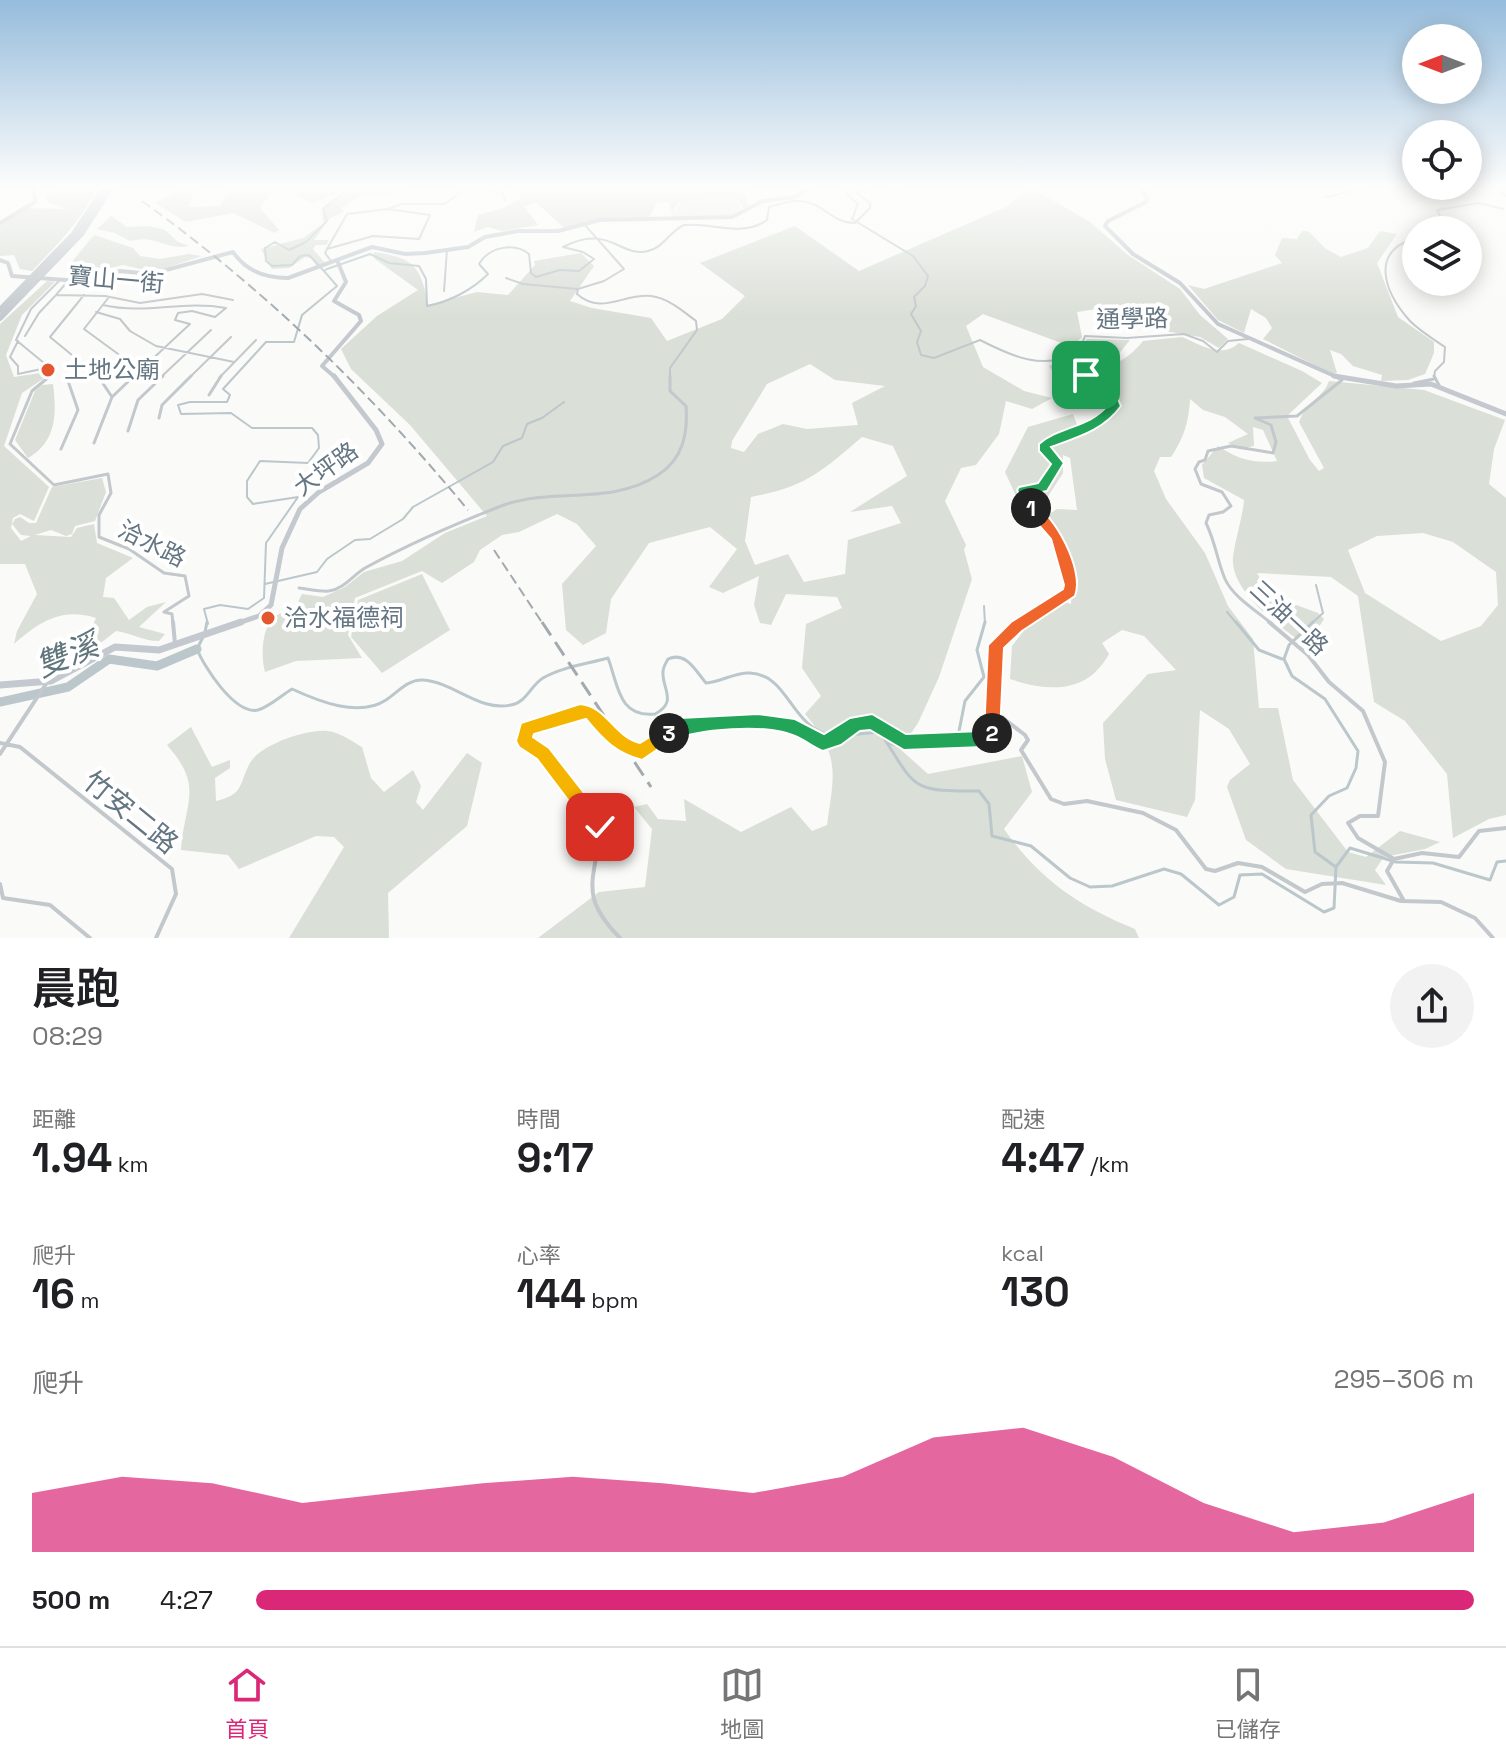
<!DOCTYPE html>
<html lang="zh-TW">
<head>
<meta charset="utf-8">
<style>
  body { margin:0; font-family:"Space Grotesk","Noto Sans TC",sans-serif; background:#f2f2f2; color:#202124; height:100vh; display:flex; flex-direction:column; font-size:30px; white-space:nowrap }
  * { box-sizing:border-box; margin:0 }
  p { font-size:26px; color:#757577 }
  .icon { flex:none; width:44px; height:44px; fill:none; stroke:currentColor; stroke-width:2; stroke-linecap:round; stroke-linejoin:round }
  .map { position:relative; height:938px; overflow:hidden }
  .drawer { display:flex; flex-direction:column; background:#fff; flex:1 }
  .drawer>* { flex:none }
  .needle { width:52px; rotate:270deg }
  .controls { position:absolute; left:1402px; top:24px; display:grid; gap:16px }
  .controls a { display:grid; place-items:center; width:80px; height:80px; border-radius:50%; background:#fff; box-shadow:0 4px 20px #0003; font-size:40px }
  .pin { position:absolute; display:grid; place-items:center; width:68px; height:68px; color:#fff; margin:-34px; border-radius:16px; box-shadow:0 4px 12px #0006 }
  .km { position:absolute; width:40px; height:40px; margin:-20px; border-radius:50%; background:#222; color:#fff; font-size:22px; line-height:40px; text-align:center }
  .round { display:grid; place-items:center; flex:none; width:84px; height:84px; border-radius:42px; background:#f2f2f2 }
  .headline { display:flex; align-items:center; justify-content:space-between; height:136px; padding:0 32px }
  h1 { font-size:44px; font-weight:600; line-height:60px }
  .stats { display:grid; grid-template-columns:repeat(3,1fr); gap:12px; height:136px; padding:8px 32px }
  .stats div { display:grid; align-content:center }
  .stats b { font-size:40px; font-weight:600 }
  .stats small { font-size:22px; font-weight:400 }
  .stats p { font-size:22px }
  .chart { height:224px; padding:16px 32px }
  .chart p { display:flex; justify-content:space-between }
  .chart svg { width:100%; height:144px; margin-top:8px; fill:#db2777; opacity:.7 }
  ul { padding:0 32px; list-style:none; font-size:26px }
  li { display:grid; grid-template-columns:128px 96px 1fr; align-items:center; height:60px }
  li i { height:20px; border-radius:10px; background:#db2777 }
  .dock { display:flex; justify-content:space-around; align-items:center; height:112px; border-top:2px solid #e0e0e0; background:#fff; font-size:22px; color:#757577 }
  .dock a { display:grid; justify-items:center; gap:4px }
  .dock .active { color:#db2777 }
  .map>svg:first-child { display:block }
  .built { fill:#e8e9e9 }
  .green { fill:#dadfd7; fill-rule:evenodd }
  .lines { fill:none; stroke-linecap:round; stroke-linejoin:round }
  .stream-far1 { stroke:#bbc7cb; stroke-width:2 }
  .stream { stroke:#bbc7cb; stroke-width:3 }
  .river { stroke:#bbc7cb; stroke-width:9 }
  .street-far2 { stroke:#c3c8cc; stroke-width:2 }
  .street-far1 { stroke:#c3c8cc; stroke-width:3 }
  .street { stroke:#c3c8cc; stroke-width:4 }
  .secondary-far2 { stroke:#c3c9ce; stroke-width:4 }
  .secondary-far1 { stroke:#c3c9ce; stroke-width:5 }
  .secondary { stroke:#c3c9ce; stroke-width:7 }
  .highway { stroke:#c3c9ce; stroke-width:6 }
  .rail-far1 { stroke:#a2aab0; stroke-width:2; stroke-dasharray:10 5; stroke-linecap:butt }
  .rail { stroke:#a2aab0; stroke-width:3; stroke-dasharray:16 8; stroke-linecap:butt }
  .split-1 { fill:#22a559; stroke:#fff; stroke-width:2 }
  .split-2 { fill:#f0652b; stroke:#fff; stroke-width:2 }
  .split-3 { fill:#22a559; stroke:#fff; stroke-width:2 }
  .split-4 { fill:#f5b400; stroke:#fff; stroke-width:2 }
  .poi-dot { fill:#e4572e; stroke:#fff; stroke-width:3 }
  .labels { text-anchor:middle; stroke-width:8; stroke-linejoin:round; paint-order:stroke }
  .street-label { font-size:24px; fill:#657683; stroke:#fff }
  .poi-label { font-size:24px; fill:#657683; stroke:#fff; text-anchor:start }
  .near-street-label { font-size:28px; fill:#657683; stroke:#fff }
  .near-water-label { font-size:32px; font-style:italic; fill:#60757c; stroke:#fff }
</style>
</head>
<body>
<div class="map">
<svg width="1506" height="938" viewBox="0 0 1506 938">
  <rect width="100%" height="100%" fill="#fafaf8"/>
  <!-- built -->
  <path class="built" d="M734,194L743,212L733,216L670,217L680,203L691,197Z"/>
  <!-- green -->
  <path class="green" d="M72,186H98C83,219 57,245 32,271L20,269L14,255L0,256V223L26,208L67,209L47,202V195Z
    M187,186H194L189,207L220,206L232,186H249L258,192L266,186H322V188L337,193L312,203L284,189L270,194L260,208L279,230L275,233L233,213L186,222L155,203Z
    M329,186H425L381,195L364,193L341,208L344,212L330,218L314,240H329L326,245H316L313,249L325,263L317,267L311,258L305,257L289,268L272,269L261,249L303,238L323,224L322,208L344,193Z
    M511,186H744L748,206L744,209L735,195L678,202L672,213L669,202L658,201L649,217L606,218L564,228L537,203L524,206L538,225L502,231L488,227L474,232L478,215L503,208L520,199L519,192Z
    M1030,187L1090,222L1128,255L1180,289L1200,315L1228,339L1219,348L1200,337L1159,330L1155,322L1103,308L1077,312L1082,337L1072,347L983,314L966,326L983,367L1024,391L1052,398L1032,409L1006,401L999,434L976,465L961,468L945,501L966,545L964,550L972,579L939,677L918,723L900,749L928,774L1022,756L1032,792L1004,829C1039,879 1078,906 1135,929L1139,938H538L599,892L645,887L652,829L634,807L647,804L658,819L686,821L684,799L741,832L791,807L812,831L827,825C834,774 841,756 805,714L821,696L802,668L806,624L842,608L837,597L786,594L771,625L760,623L754,605L759,576L723,593L709,587L737,549L710,527L649,543L611,599L606,633L583,645L566,630L562,584L596,546L577,524L557,514L519,532L502,535L480,550L474,562L442,583L422,571L355,598L348,635L362,658L296,661L265,672C261,657 261,628 275,616C280,613 288,612 294,610L302,594L323,597L345,587L364,572L402,561L445,533L487,516L410,425L351,369L341,349L377,316L418,290L375,259L374,252C414,258 421,266 428,305L477,292L508,295L535,265L534,261L581,253L594,266L570,301L592,308L651,318L667,341L722,319L745,296L700,263L795,226L859,271L1006,207ZM810,364L835,380L885,386L852,403L858,425L807,429L783,424L758,434L744,452L731,448L732,441L767,384ZM862,437L893,446L907,476L850,512L892,506L901,523L848,540L845,574L804,582L788,554L755,565L745,541L751,497C806,487 822,471 862,437Z
    M111,216L127,227L150,226L165,230L178,242L189,246C162,250 158,234 130,241L115,233L97,229Z
    M1302,231H1308L1326,249L1341,257L1368,248L1380,231L1397,234L1377,263L1398,317L1434,342V353L1425,374L1408,380L1381,381L1382,375L1353,366L1341,354L1330,350L1337,373L1332,374L1263,339L1272,328L1266,318L1251,309L1244,333L1218,320L1188,285L1204,289L1282,263L1275,255L1282,238L1297,239Z
    M94,235L133,248L140,256L160,259L189,254L202,256L154,272L123,265L79,275L90,267L88,265L66,269Z
    M47,281L55,282L22,315L6,355L14,377L47,372L49,375L22,393L4,446L49,487L34,521L20,514L13,518L11,528L21,541L31,536L21,535L12,524L15,519L20,517L29,523H36L52,487L102,478L106,492L95,521L75,526L72,534L66,536L51,530L35,535L71,537L77,528L94,524L97,543L133,558L106,578L103,597L114,598L129,620L147,607L166,602L139,627L165,634L159,641C142,641 132,633 116,631L89,652L85,643L96,618C62,607 39,622 14,644L17,631L37,594L25,564H0V324Z
    M1182,337C1201,345 1221,359 1239,343L1302,371L1322,383L1287,416L1310,460L1319,471L1324,468L1299,422C1307,401 1324,397 1329,381L1424,390L1505,420L1494,449L1489,484L1506,498V815L1489,819L1453,838L1447,774L1405,721L1374,702L1358,596L1331,577L1257,573L1269,595L1318,613L1324,619L1307,646C1283,629 1235,595 1233,563C1232,550 1243,517 1244,500L1204,478L1202,465L1218,446C1238,459 1253,464 1277,461L1263,430L1253,427L1254,446L1240,449L1228,443L1248,434L1225,417L1203,410L1190,399C1189,421 1184,438 1171,457H1160L1154,471L1166,499L1205,553L1228,606L1253,639L1259,708H1278L1293,780L1348,852L1366,857L1400,831L1440,842L1425,849L1384,857L1375,870L1386,885L1286,869L1246,840L1227,787L1230,780L1250,764L1229,729L1200,710L1195,800L1187,817L1116,800L1105,759L1103,723L1148,674L1176,670L1144,636L1122,630L1102,643L1109,654C1087,694 1049,692 1010,679L1012,646L1050,597L1071,604L1072,577L1045,517L1057,509L1077,510L1070,458L1063,455V473L1043,504L1017,498L1005,472L1028,427L1073,414L1080,433L1107,417L1097,385L1076,376L1058,380L1049,366L1073,357L1087,339L1130,340L1117,356H1104L1095,365C1113,370 1132,355 1143,341ZM1423,533L1453,542L1496,572L1498,605L1481,626L1441,641L1365,593L1348,550L1377,536Z
    M53,384C57,415 56,442 28,458L15,440L35,391L42,385Z
    M422,574L450,630L382,673L351,637L358,600Z
    M191,727L212,767L230,760V768L215,778L216,801C245,794 238,785 250,763C261,744 307,729 328,731C339,732 353,742 362,747L371,778L384,792L413,770L421,786L416,802L423,810L467,753L482,763L467,826L388,893L389,938H289L344,847L334,837L316,836L239,869L228,855L181,850C185,800 204,787 167,745Z"/>
  <g class="lines">
    <!-- stream-far1 -->
    <path class="stream-far1" d="M892,186L889,188L902,191L906,186
      M945,186H955
      M1495,186L1506,196
      M1326,197L1373,186
      M324,271L309,255L300,256L292,265L272,266L266,261L265,248L275,242L289,250L306,242L327,221L323,209L345,191L330,186
      M265,584L317,572L327,559L355,540L370,539L403,519L413,507L493,462L503,446L522,438L527,424L542,418L564,402
      M984,606L985,624
      M1227,612L1237,624
      M208,624L204,609L220,605L248,609L264,598L266,543L298,497L253,504L247,497V481L260,461L308,463L319,448L318,435L312,428H252L231,413L181,414L178,405L190,402H227L230,395L223,389L266,342H294L302,315L337,286L324,271L327,269L370,254L389,263L419,266L426,279L427,306C449,302 472,290 488,274L479,264C489,247 514,242 529,254L531,273L536,277L560,270L579,271L594,259L583,252L563,247C609,223 620,258 648,251C663,248 670,231 684,225C712,222 742,238 767,220L769,207C779,204 791,200 801,201C823,202 833,224 855,223L870,208V203L857,193L871,186
      M1311,624L1323,613L1316,585"/>
    <!-- stream -->
    <path class="stream" d="M1236,622L1259,650L1282,659
      M1313,622L1289,645L1284,659L1292,676L1325,699L1358,751L1356,768L1347,788L1329,796L1311,815L1315,852L1336,867
      M205,632L207,622
      M203,637L197,649C204,667 235,715 258,710C269,707 282,695 292,689C318,701 359,718 386,700C398,692 408,679 423,680C454,682 479,712 511,705C527,702 531,685 543,678C562,667 587,664 608,658C618,684 618,718 655,714C678,702 662,689 663,672C663,667 666,663 668,659C686,651 695,670 706,683C721,682 735,672 750,673C790,675 789,727 833,736
      M847,735L880,732C916,787 908,792 979,791L989,804L992,836L1031,846L1070,878L1090,887L1112,886L1164,869L1181,874L1219,905L1234,897L1240,875L1262,874L1324,912L1334,908L1336,867L1350,848L1396,862L1433,863L1490,880L1497,862L1506,861
      M958,736L965,701L984,677L977,650L985,622
      M887,743L916,749L956,744"/>
    <!-- river -->
    <path class="river" d="M0,702L68,687L109,659L157,666L197,649"/>
    <!-- street-far2 -->
    <path class="street-far2" d="M850,186L847,194L858,204L852,219L913,256L928,276L925,286L914,297L916,306L911,314L921,331L917,342L921,355L934,358L980,340C1013,357 1044,371 1079,352L1085,336L1127,338L1184,334L1203,341L1217,352L1228,341L1248,339
      M388,209L430,215L419,239L373,236L327,249L347,214Z
      M386,210L401,204H445L467,187L503,193L505,201
      M584,224L624,269L604,281L578,289L577,294C602,316 623,293 651,296C668,298 683,311 696,321L697,330L670,368V378
      M1447,230L1437,210L1479,203L1503,209
      M1416,238C1369,251 1384,292 1410,321C1420,331 1433,339 1445,347L1444,362L1435,371L1434,378
      M327,249L325,253L331,261
      M506,278L523,284L578,289
      M67,282L56,295L105,296L140,303L202,294L233,300
      M444,291L447,250
      M84,295L50,337L100,378
      M109,297L84,329L129,362L145,367
      M103,305C147,315 181,300 226,308
      M96,312L120,319L130,331L156,346L234,362
      M25,336L39,313L56,295
      M18,341L10,357L18,366V374L51,367
      M1064,360L1094,378
      M47,378L55,372L16,340L31,309L59,281
      M67,378L86,367
      M132,378L190,324L175,320L178,313L192,311L215,317L226,308
      M160,378L211,330
      M189,378L231,337
      M219,378L256,340"/>
    <!-- street-far1 -->
    <path class="street-far1" d="M50,376L32,391L10,444L54,485L108,474L111,493L99,515V537L129,549L164,573L185,576L189,596L164,612L172,614L173,624
      M1434,376L1440,387
      M1414,383L1434,379
      M209,395L221,376
      M112,397L134,376
      M159,418L162,405L191,376
      M128,431L138,400L163,376
      M94,443L112,397L98,376
      M61,449L78,410L67,378L70,376
      M299,588C309,589 320,592 329,591C344,589 353,575 365,568C409,544 457,523 504,505C555,487 610,506 658,475C683,459 688,434 686,406L670,391V376
      M1019,624L1070,592L1071,585L1057,537L1032,509L1024,490L1042,487L1058,463L1044,447L1046,444L1092,425L1115,406L1108,390L1090,376
      M1272,624C1257,611 1233,597 1225,579C1217,560 1216,544 1206,523L1209,515L1223,512L1231,506L1222,492L1201,484L1195,469L1199,462L1205,460L1208,451L1231,446L1273,453L1276,442L1271,425L1255,418L1297,416L1342,380"/>
    <!-- street -->
    <path class="street" d="M173,622L175,644
      M1269,622L1308,655L1329,682L1363,711L1385,762L1378,816H1360L1348,823L1358,838L1394,859
      M995,712L1025,735L1028,740L1021,750L1051,799L1064,804L1087,801L1143,813L1176,830L1206,869L1215,871L1238,863L1262,867L1305,892L1322,884L1342,883L1401,901L1441,902L1475,918L1493,938
      M0,743L20,747L172,869L176,894L156,938
      M0,754L46,684
      M0,884L3,898L50,905L90,938
      M1404,901L1387,871L1394,859L1422,853L1459,857L1479,831L1506,828
      M620,938C577,894 596,881 600,827L543,753L524,741L526,728L580,711L590,712L618,741L642,752L680,726L758,722L795,727L823,743L835,739L856,723L872,722L904,742L984,739L994,731L996,645L1022,622"/>
    <!-- secondary-far2 -->
    <path class="secondary-far2" d="M1139,186L1147,198L1146,202L1108,221L1105,226L1133,254L1180,283L1218,324L1339,378
      M0,223L35,202L34,186
      M0,260L8,263L12,276L79,281L120,271L151,274L233,252C246,271 265,278 288,278L372,247L405,254L425,253L468,247L485,237L518,231H558L600,220L732,217L763,201L795,197L811,187L848,186
      M336,378L322,366L361,321L359,315L334,301L346,282L337,260"/>
    <!-- secondary-far1 -->
    <path class="secondary-far1" d="M1334,376L1396,386L1431,384L1506,414
      M235,624L259,616L271,605L282,548L300,509L319,492L368,463L382,444L376,430L334,376"/>
    <!-- secondary -->
    <path class="secondary" d="M0,685L51,681L115,647L159,650L241,622"/>
    <!-- highway -->
    <path class="highway" d="M0,310L74,234L106,186
      M0,318L81,234L112,186"/>
    <!-- rail-far1 -->
    <path class="rail-far1" d="M142,201C266,290 371,393 468,510
      M494,550L543,624"/>
    <!-- rail -->
    <path class="rail" d="M542,622L651,787"/>
  </g>
  <!-- sky -->
  <linearGradient id="sky" x2="0" y2="1"><stop stop-color="#96bcdc"/><stop offset="0.59" stop-color="#fdfdfc"/><stop offset="1" stop-color="#fdfdfc" stop-opacity="0"/></linearGradient>
  <rect width="1506" height="317" fill="url(#sky)"/>
  <!-- split-1 -->
  <path class="split-1" d="M1086,371L1111,383L1121,406C1104,430 1078,437 1051,447L1064,463L1047,491L1032,494L1038,508L1036,511H1026L1017,490L1019,487L1038,483L1051,464L1039,451V444C1059,426 1090,428 1108,405L1102,389L1082,378L1081,375Z"/>
  <!-- split-2 -->
  <path class="split-2" d="M1031,502C1055,514 1085,571 1075,596L1022,631L1004,648L1000,733L992,741L984,733L988,645L1011,622L1063,589L1064,585L1051,539L1024,508Z"/>
  <!-- split-3 -->
  <path class="split-3" d="M758,714L795,719L824,734L850,718L872,714L906,734L981,731L992,725L1000,733L998,739L984,747L904,750L870,730L860,731L841,745L823,751C813,747 805,740 795,736C766,723 697,729 669,741L660,733L663,727L680,718Z"/>
  <!-- split-4 -->
  <path class="split-4" d="M580,704C607,706 614,737 640,743L669,725L677,733L674,738L642,760C616,753 603,740 586,719L534,734L533,737L549,748L606,821L609,827L606,833L600,836L593,833L537,759L519,747L516,741L521,723Z"/>
  <!-- markers -->
  <g class="poi-dot">
    <circle cx="48" cy="370" r="8"/>
    <circle cx="268" cy="618" r="8"/>
  </g>
  <g class="labels">
    <!-- street labels -->
    <g class="street-label">
      <text transform="translate(116 280) rotate(5)" y="8">寶山一街</text>
      <text transform="translate(1132 319) rotate(-1)" y="8">通學路</text>
      <text transform="translate(326 469) rotate(-36)" y="8">大坪路</text>
      <text transform="translate(152 544) rotate(27)" y="8">洽水路</text>
      <text transform="translate(1289 618) rotate(43)" y="8">三油一路</text>
    </g>
    <!-- poi labels -->
    <g class="poi-label">
      <text x="64" y="378">土地公廟</text>
      <text x="284" y="626">洽水福德祠</text>
    </g>
    <!-- near-street labels -->
    <g class="near-street-label">
      <text transform="translate(131 812) rotate(39)" y="10">竹安二路</text>
    </g>
    <!-- near-water labels -->
    <g class="near-water-label">
      <text transform="translate(67 655) rotate(-22)" y="11">雙溪</text>
    </g>
  </g>
</svg>
<div class="controls">
<a><svg class="needle" viewBox="-14 -14 28 28"><path d="M0-13l5 13h-10z" fill="#e53935"/><path d="M0 13l5-13h-10z" fill="#757577"/></svg></a>
<a><svg class="icon" aria-label="locate" viewBox="0 0 24 24"><circle cx="12" cy="12" r="6"/><path d="M12 2v4M12 18v4M2 12h4M18 12h4"/></svg></a>
<a><svg class="icon" aria-label="layers" viewBox="0 0 24 24"><path d="M12 4l9 5-9 5-9-5zM3 14l9 5 9-5"/></svg></a>
</div>
<div class="pin" style="left:1086px;top:375px;background:#1e9e55"><svg class="icon" aria-label="arrive" viewBox="0 0 24 24"><path d="M6 21V4h12l-3 4 3 4H6"/></svg></div>
<div class="pin" style="left:600px;top:827px;background:#d93025"><svg class="icon" aria-label="check" viewBox="0 0 24 24"><path d="M5 12l5 5 9-10"/></svg></div>
<b class="km" style="left:1031px;top:508px">1</b>
<b class="km" style="left:992px;top:733px">2</b>
<b class="km" style="left:669px;top:733px">3</b>
</div>
<section class="drawer">
<div class="headline"><div><h1>晨跑</h1><p>08:29</p></div><a class="round"><svg class="icon" aria-label="share" viewBox="0 0 24 24"><path d="M12 15V3M7 8l5-5 5 5M5 13v7h14v-7"/></svg></a></div>
<div class="stats">
<div><p>距離</p><b>1.94<small> km</small></b></div>
<div><p>時間</p><b>9:17</b></div>
<div><p>配速</p><b>4:47<small> /km</small></b></div>
</div>
<div class="stats">
<div><p>爬升</p><b>16<small> m</small></b></div>
<div><p>心率</p><b>144<small> bpm</small></b></div>
<div><p>kcal</p><b>130</b></div>
</div>
<div class="chart"><p><span>爬升</span>295–306 m</p>
<svg viewBox="0 0 160 44" preserveAspectRatio="none"><path d="M0 44V26L10 21L20 23L30 29L40 26L50 23L60 21L70 23L80 26L90 21L100 9L110 6L120 15L130 29L140 38L150 35L160 26V44z"/></svg>
</div>
<ul>
<li><b>500 m</b>4:27<i style="width:100%"></i></li>
</ul>
</section>
<nav class="dock">
<a class="active"><svg class="icon" aria-label="home" viewBox="0 0 24 24"><path d="M3 11l9-7 9 7M6 9v11h12V9"/></svg>首頁</a>
<a><svg class="icon" aria-label="map" viewBox="0 0 24 24"><path d="M3 6l6-2 6 2 6-2v14l-6 2-6-2-6 2zM9 4v14M15 6v14"/></svg>地圖</a>
<a><svg class="icon" aria-label="saved" viewBox="0 0 24 24"><path d="M7 4h10v16l-5-4-5 4z"/></svg>已儲存</a>
</nav>
</body>
</html>
